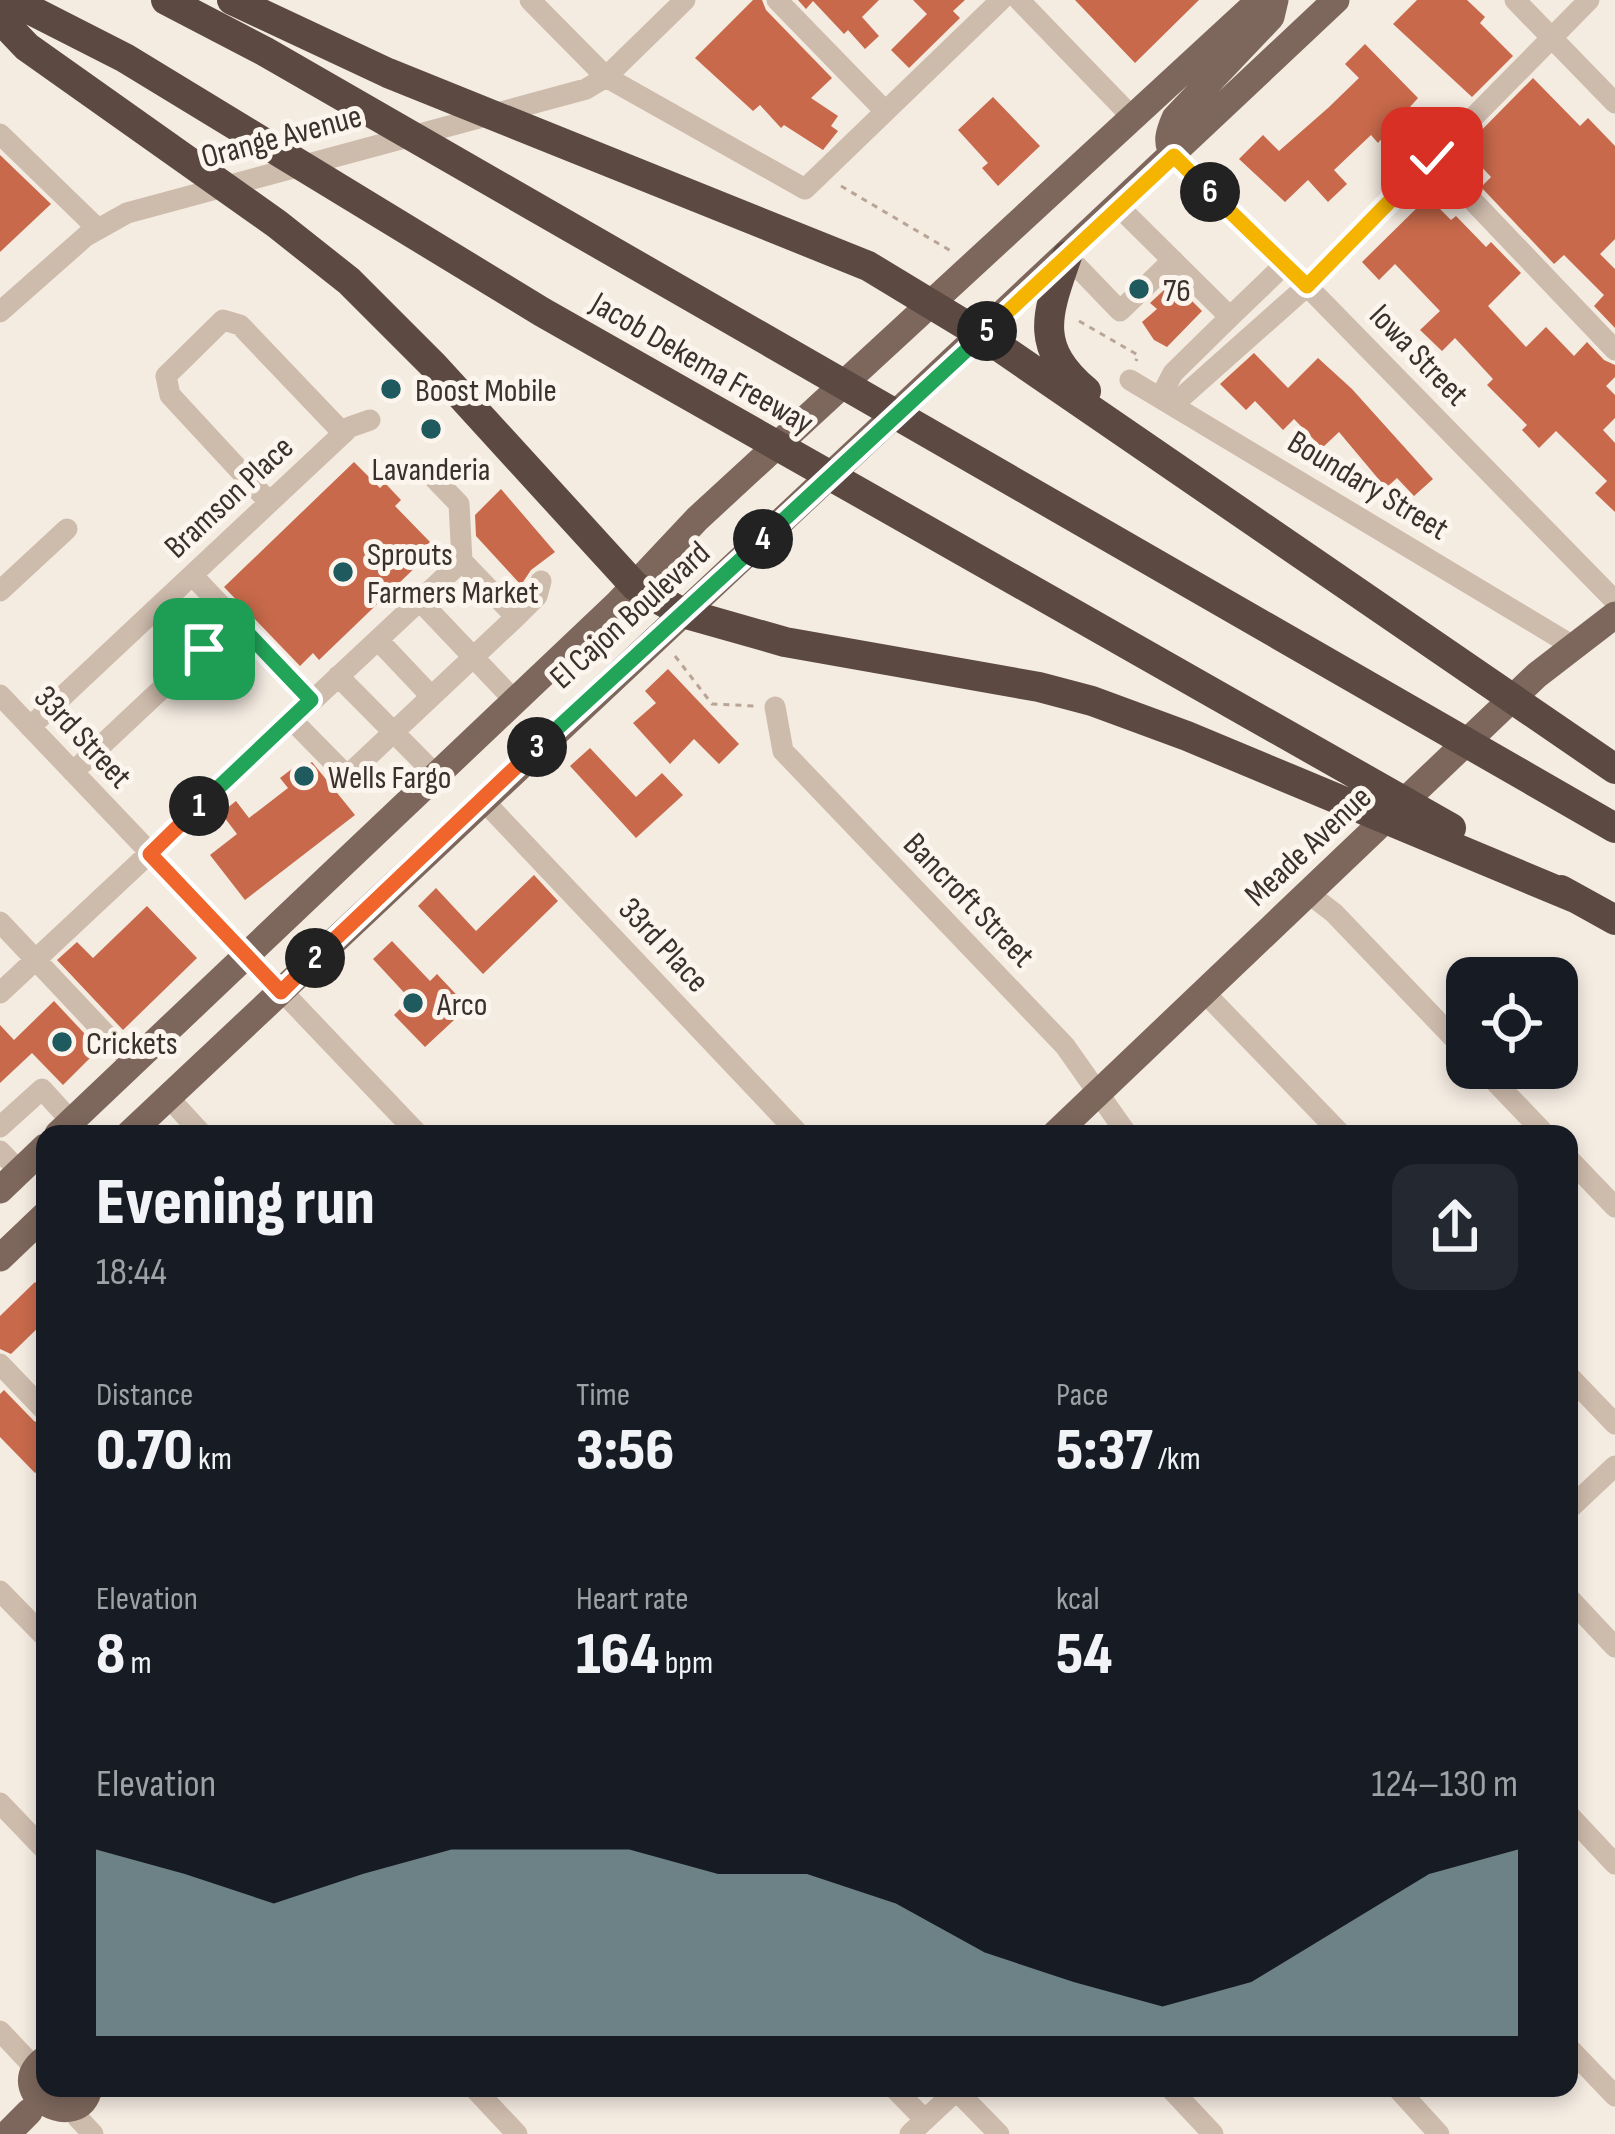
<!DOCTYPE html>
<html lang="en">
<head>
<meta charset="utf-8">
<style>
  body { margin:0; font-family:"Sofia Sans Condensed",sans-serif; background:#242831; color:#f1f3f6; height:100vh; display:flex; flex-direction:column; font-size:45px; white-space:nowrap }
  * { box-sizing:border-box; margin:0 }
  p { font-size:39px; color:#9ea1a6 }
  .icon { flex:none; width:66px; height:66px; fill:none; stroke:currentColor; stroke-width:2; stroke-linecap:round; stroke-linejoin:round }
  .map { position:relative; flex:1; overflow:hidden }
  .details { position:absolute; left:36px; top:1125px; width:1542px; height:972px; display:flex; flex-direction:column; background:#171b24; border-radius:24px; box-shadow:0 6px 18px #0003 }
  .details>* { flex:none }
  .buttons { position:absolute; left:1446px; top:957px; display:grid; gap:24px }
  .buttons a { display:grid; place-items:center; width:132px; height:132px; border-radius:24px; background:#171b24; box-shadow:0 6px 18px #0003; font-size:60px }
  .pin { position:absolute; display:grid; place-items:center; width:102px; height:102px; color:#fff; margin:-51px; border-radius:24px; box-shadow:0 6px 18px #0006 }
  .km { position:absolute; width:60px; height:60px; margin:-30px; border-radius:50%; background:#222; color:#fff; font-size:33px; line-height:60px; text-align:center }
  .round { display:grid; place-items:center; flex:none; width:126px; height:126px; border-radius:24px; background:#242831 }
  .headline { display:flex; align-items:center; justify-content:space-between; height:204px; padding:0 60px }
  h1 { font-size:66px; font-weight:800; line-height:90px }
  .metrics { display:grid; grid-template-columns:repeat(3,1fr); gap:18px; height:204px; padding:12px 60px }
  .metrics div { display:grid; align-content:center }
  .metrics b { font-size:60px; font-weight:800 }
  .metrics small { font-size:33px; font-weight:400 }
  .metrics p { font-size:33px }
  .chart { height:336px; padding:24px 60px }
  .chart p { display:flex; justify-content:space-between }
  .chart svg { width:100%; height:216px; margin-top:12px; fill:#92aeb2; opacity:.7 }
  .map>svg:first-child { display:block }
  .building { fill:#c8694b }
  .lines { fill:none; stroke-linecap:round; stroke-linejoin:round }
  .path { stroke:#b9a596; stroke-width:3; stroke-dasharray:6 6; stroke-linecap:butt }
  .minor { stroke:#cdbbac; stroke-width:21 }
  .major { stroke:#7d675c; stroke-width:27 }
  .highway { stroke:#5c4a42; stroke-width:30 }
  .split-1-casing { stroke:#fff; stroke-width:24 }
  .split-2-casing { stroke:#fff; stroke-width:24 }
  .split-3-casing { stroke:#fff; stroke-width:24 }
  .split-4-casing { stroke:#fff; stroke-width:24 }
  .split-5-casing { stroke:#fff; stroke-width:24 }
  .split-6-casing { stroke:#fff; stroke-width:24 }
  .split-7-casing { stroke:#fff; stroke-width:24 }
  .split-1 { stroke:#22a559; stroke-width:15 }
  .split-2 { stroke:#f0652b; stroke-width:15 }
  .split-3 { stroke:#f0652b; stroke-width:15 }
  .split-4 { stroke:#22a559; stroke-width:15 }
  .split-5 { stroke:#22a559; stroke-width:15 }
  .split-6 { stroke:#f5b400; stroke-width:15 }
  .split-7 { stroke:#f5b400; stroke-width:15 }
  .poi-dot { fill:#1f5a5e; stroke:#fbf5ee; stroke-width:4.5 }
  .labels { text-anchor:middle; stroke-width:10; stroke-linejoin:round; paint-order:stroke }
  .street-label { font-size:33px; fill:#3b302b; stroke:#fbf5ee }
  .poi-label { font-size:33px; fill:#3b302b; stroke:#fbf5ee; text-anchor:start }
</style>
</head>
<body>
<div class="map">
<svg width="1615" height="2134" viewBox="0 0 1615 2134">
  <rect width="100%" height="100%" fill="#f4ebe1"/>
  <!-- building -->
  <path class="building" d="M753,0H762L766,10L832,78L811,98L838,116L831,126L838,131L823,150L784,125L781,128L760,105L753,111L695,58Z
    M798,0H879L862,17L879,36L865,49L848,30L844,34L813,1L806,9Z
    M913,0H965L953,11L960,18L909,68L891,50L927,14Z
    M1075,0H1199L1135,63Z
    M1417,0H1467L1485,17L1480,23L1513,56L1472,97L1393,24Z
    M1365,44L1418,98L1378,143L1371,135L1334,170L1347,184L1328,202L1308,180L1285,202L1239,159L1263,135L1279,151L1328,108L1359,78L1345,64Z
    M1533,78L1580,126L1588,118L1615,146V239L1600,254L1615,269V328L1594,306L1604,295L1564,255L1554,264L1481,187L1491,177L1464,148Z
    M993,97L1040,146L998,186L982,168L988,163L958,130Z
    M0,155L51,204L0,252Z
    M1428,197L1451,220L1456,216L1486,247L1491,242L1521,273L1488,306L1526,347L1546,327L1574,356L1587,342L1604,360L1615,365V377L1606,386L1615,395V418L1603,430L1615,443V512L1595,493L1607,481L1556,431L1539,448L1522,430L1527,425L1487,385L1493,379L1455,338L1442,351L1420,330L1440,311L1395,264L1379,280L1362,262Z
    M1179,288L1202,311L1167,347L1154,340L1142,322L1157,309L1150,303L1164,290L1170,296Z
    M1254,353L1288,388L1318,358L1352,389L1433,479L1414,496L1397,478L1386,488L1339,432L1322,448L1294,419L1283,430L1255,401L1246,410L1220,384Z
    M354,462L380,488L385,483L401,500L395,506L430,542L417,554L423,560L319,660L313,653L300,666L224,587Z
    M501,489L555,552L531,570L521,585L476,536L475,515Z
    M668,669L739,744L719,764L694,739L670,764L633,723L656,703L645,691Z
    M590,748L636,797L662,773L683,795L636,838L570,766Z
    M301,762L305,767L312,762L355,815L245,900L210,855L237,834L221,813L236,801L249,818L288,788L280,778Z
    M534,875L558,901L483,974L418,906L436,888L476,931Z
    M147,906L197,958L123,1030L57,960L77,942L93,958Z
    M392,941L430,981L437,974L468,1007L425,1047L394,1015L410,999L373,959Z
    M54,1001L99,1049L63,1085L32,1053L0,1083V1025L14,1040Z
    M35,1282L45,1291V1321L11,1354L0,1349V1316Z
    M4,1390L34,1421L45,1426V1464L35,1473L0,1437V1394Z"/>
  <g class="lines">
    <!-- path -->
    <path class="path" d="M841,186L951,251
      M1079,321L1138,355L1136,361
      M675,656L712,704L755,706"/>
    <!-- minor -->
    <path class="minor" d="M530,0L606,77L805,189L1001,0
      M777,0L885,111
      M1019,0L1133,118
      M1515,0L1615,103
      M0,134L98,229
      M1174,156L1307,286L1615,601
      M1432,158L1615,350
      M1119,207L1230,317L1284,265
      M1067,256L1120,311L1173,260
      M0,312L86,236L127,213L586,89L606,77L685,0
      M1130,380L1573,646
      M1160,398L1173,373L1230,317
      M1173,405L1307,286L1589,0
      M433,477L459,504L462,561
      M269,502L170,395L166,376L223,320L240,325L343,433
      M192,575L311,700
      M0,591L67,529
      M420,601L515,701
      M516,617L537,596L541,581
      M378,640L431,696
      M338,676L436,775
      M0,695L418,1134
      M775,707L783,751L1065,1046L1127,1134
      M30,727L350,427L370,420
      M73,772L235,620
      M482,799L799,1134
      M1308,893L1334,913L1467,1052
      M0,922L133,1063
      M1204,992L1341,1134
      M0,993L462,561L516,617L347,776L290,718
      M1482,1068L1545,1134
      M168,1097L202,1134
      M0,1127L42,1089L71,1121
      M0,1151L19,1171
      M1569,1159L1615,1207
      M0,1364L45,1411
      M1569,1376L1615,1424
      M1569,1509L1615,1466
      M0,1591L45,1637
      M1569,1598L1615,1647
      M0,1803L45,1850
      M1569,1815L1615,1864
      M0,2031L33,2066
      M1569,2048L1615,2096
      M474,2088L517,2134
      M894,2088L925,2120
      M1170,2088L1213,2134
      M1397,2088L1439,2134
      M956,2090L999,2134
      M77,2117L93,2134
      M910,2134L959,2088"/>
    <!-- major -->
    <path class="major" d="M1174,156C1165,142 1169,132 1175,118L1271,17L1275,0
      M58,1134L618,603L697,519L1260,0
      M129,1134L1336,0
      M1055,1134L1537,675L1615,615
      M0,1190L45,1147
      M0,1258L45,1215
      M45,2059C0,2093 81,2134 89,2088
      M7,2134L29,2112"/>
    <!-- highway -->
    <path class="highway" d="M11,0L125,58L542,312L1451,828
      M166,0L264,51L1615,828
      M232,0L388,73L868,266L982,335L1615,769
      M0,19L27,47L277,224L349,281L434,366L635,586L683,613L785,642L1039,687L1092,701L1187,736L1575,898
      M1067,256C1047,314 1033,346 1086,391
      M1561,890L1615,920"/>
  </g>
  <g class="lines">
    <!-- split-1 casing -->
    <g class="split-1-casing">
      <path id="split-1" d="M199,806L311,700L235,620L204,649"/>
    </g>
    <!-- split-2 casing -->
    <g class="split-2-casing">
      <path id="split-2" d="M199,806L150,854L281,992L315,958"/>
    </g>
    <!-- split-3 casing -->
    <g class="split-3-casing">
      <path id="split-3" d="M315,958L537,747"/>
    </g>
    <!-- split-4 casing -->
    <g class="split-4-casing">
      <path id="split-4" d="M537,747L763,539"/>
    </g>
    <!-- split-5 casing -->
    <g class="split-5-casing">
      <path id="split-5" d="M763,539L987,331"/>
    </g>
    <!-- split-6 casing -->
    <g class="split-6-casing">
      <path id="split-6" d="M987,331L1174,156L1210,192"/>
    </g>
    <!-- split-7 casing -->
    <g class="split-7-casing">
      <path id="split-7" d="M1210,192L1307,286L1432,158"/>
    </g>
    <!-- split-1 -->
    <use href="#split-1" class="split-1"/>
    <!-- split-2 -->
    <use href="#split-2" class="split-2"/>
    <!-- split-3 -->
    <use href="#split-3" class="split-3"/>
    <!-- split-4 -->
    <use href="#split-4" class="split-4"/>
    <!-- split-5 -->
    <use href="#split-5" class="split-5"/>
    <!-- split-6 -->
    <use href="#split-6" class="split-6"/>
    <!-- split-7 -->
    <use href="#split-7" class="split-7"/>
  </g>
  <!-- markers -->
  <g class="poi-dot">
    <circle cx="1139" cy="289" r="12"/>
    <circle cx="391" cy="389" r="12"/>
    <circle cx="431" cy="429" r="12"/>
    <circle cx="343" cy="572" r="12"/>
    <circle cx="304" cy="776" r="12"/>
    <circle cx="413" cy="1003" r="12"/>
    <circle cx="62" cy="1042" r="12"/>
  </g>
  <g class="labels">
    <!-- street labels -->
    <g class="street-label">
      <text transform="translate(281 135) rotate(-15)" y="12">Orange Avenue</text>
      <text transform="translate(1420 354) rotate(46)" y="12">Iowa Street</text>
      <text transform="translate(703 362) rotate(30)" y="12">Jacob Dekema Freeway</text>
      <text transform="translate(1369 484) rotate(31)" y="12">Boundary Street</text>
      <text transform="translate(228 496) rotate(-43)" y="12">Bramson Place</text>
      <text transform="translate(629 614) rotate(-42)" y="12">El Cajon Boulevard</text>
      <text transform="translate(84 736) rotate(47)" y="12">33rd Street</text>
      <text transform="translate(1307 845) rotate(-43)" y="12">Meade Avenue</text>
      <text transform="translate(970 899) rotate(46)" y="12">Bancroft Street</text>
      <text transform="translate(665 944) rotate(47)" y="12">33rd Place</text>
    </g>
    <!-- poi labels -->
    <g class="poi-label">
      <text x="1163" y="301">76</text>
      <text x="415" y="401">Boost Mobile</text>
      <text x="431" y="480" text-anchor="middle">Lavanderia</text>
      <text x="367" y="565">Sprouts<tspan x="367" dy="38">Farmers Market</tspan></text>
      <text x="328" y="788">Wells Fargo</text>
      <text x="437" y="1015">Arco</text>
      <text x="86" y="1054">Crickets</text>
    </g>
  </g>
</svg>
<div class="buttons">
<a><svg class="icon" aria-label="locate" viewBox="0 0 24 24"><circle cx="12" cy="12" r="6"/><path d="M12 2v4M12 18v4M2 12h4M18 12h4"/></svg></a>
</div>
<div class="pin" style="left:204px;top:649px;background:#1e9e55"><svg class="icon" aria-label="arrive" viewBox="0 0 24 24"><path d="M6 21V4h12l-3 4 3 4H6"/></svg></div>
<div class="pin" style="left:1432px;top:158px;background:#d93025"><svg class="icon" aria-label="check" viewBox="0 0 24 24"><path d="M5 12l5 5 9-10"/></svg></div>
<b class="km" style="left:199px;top:806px">1</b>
<b class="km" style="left:315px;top:958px">2</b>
<b class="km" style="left:537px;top:747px">3</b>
<b class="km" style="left:763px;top:539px">4</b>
<b class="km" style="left:987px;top:331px">5</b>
<b class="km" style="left:1210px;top:192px">6</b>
<section class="details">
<div class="headline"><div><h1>Evening run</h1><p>18:44</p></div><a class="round"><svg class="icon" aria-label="share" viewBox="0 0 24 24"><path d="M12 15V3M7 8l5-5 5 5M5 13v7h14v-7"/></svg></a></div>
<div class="metrics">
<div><p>Distance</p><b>0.70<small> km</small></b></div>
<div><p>Time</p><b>3:56</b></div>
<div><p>Pace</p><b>5:37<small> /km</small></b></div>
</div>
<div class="metrics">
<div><p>Elevation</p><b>8<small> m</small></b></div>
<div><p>Heart rate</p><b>164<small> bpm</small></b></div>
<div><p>kcal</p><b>54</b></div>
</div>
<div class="chart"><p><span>Elevation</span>124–130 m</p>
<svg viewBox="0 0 160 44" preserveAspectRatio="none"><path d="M0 44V6L10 11L20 17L30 11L40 6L50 6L60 6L70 11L80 11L90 17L100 27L110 33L120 38L130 33L140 22L150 11L160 6V44z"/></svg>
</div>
</section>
</div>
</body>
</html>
